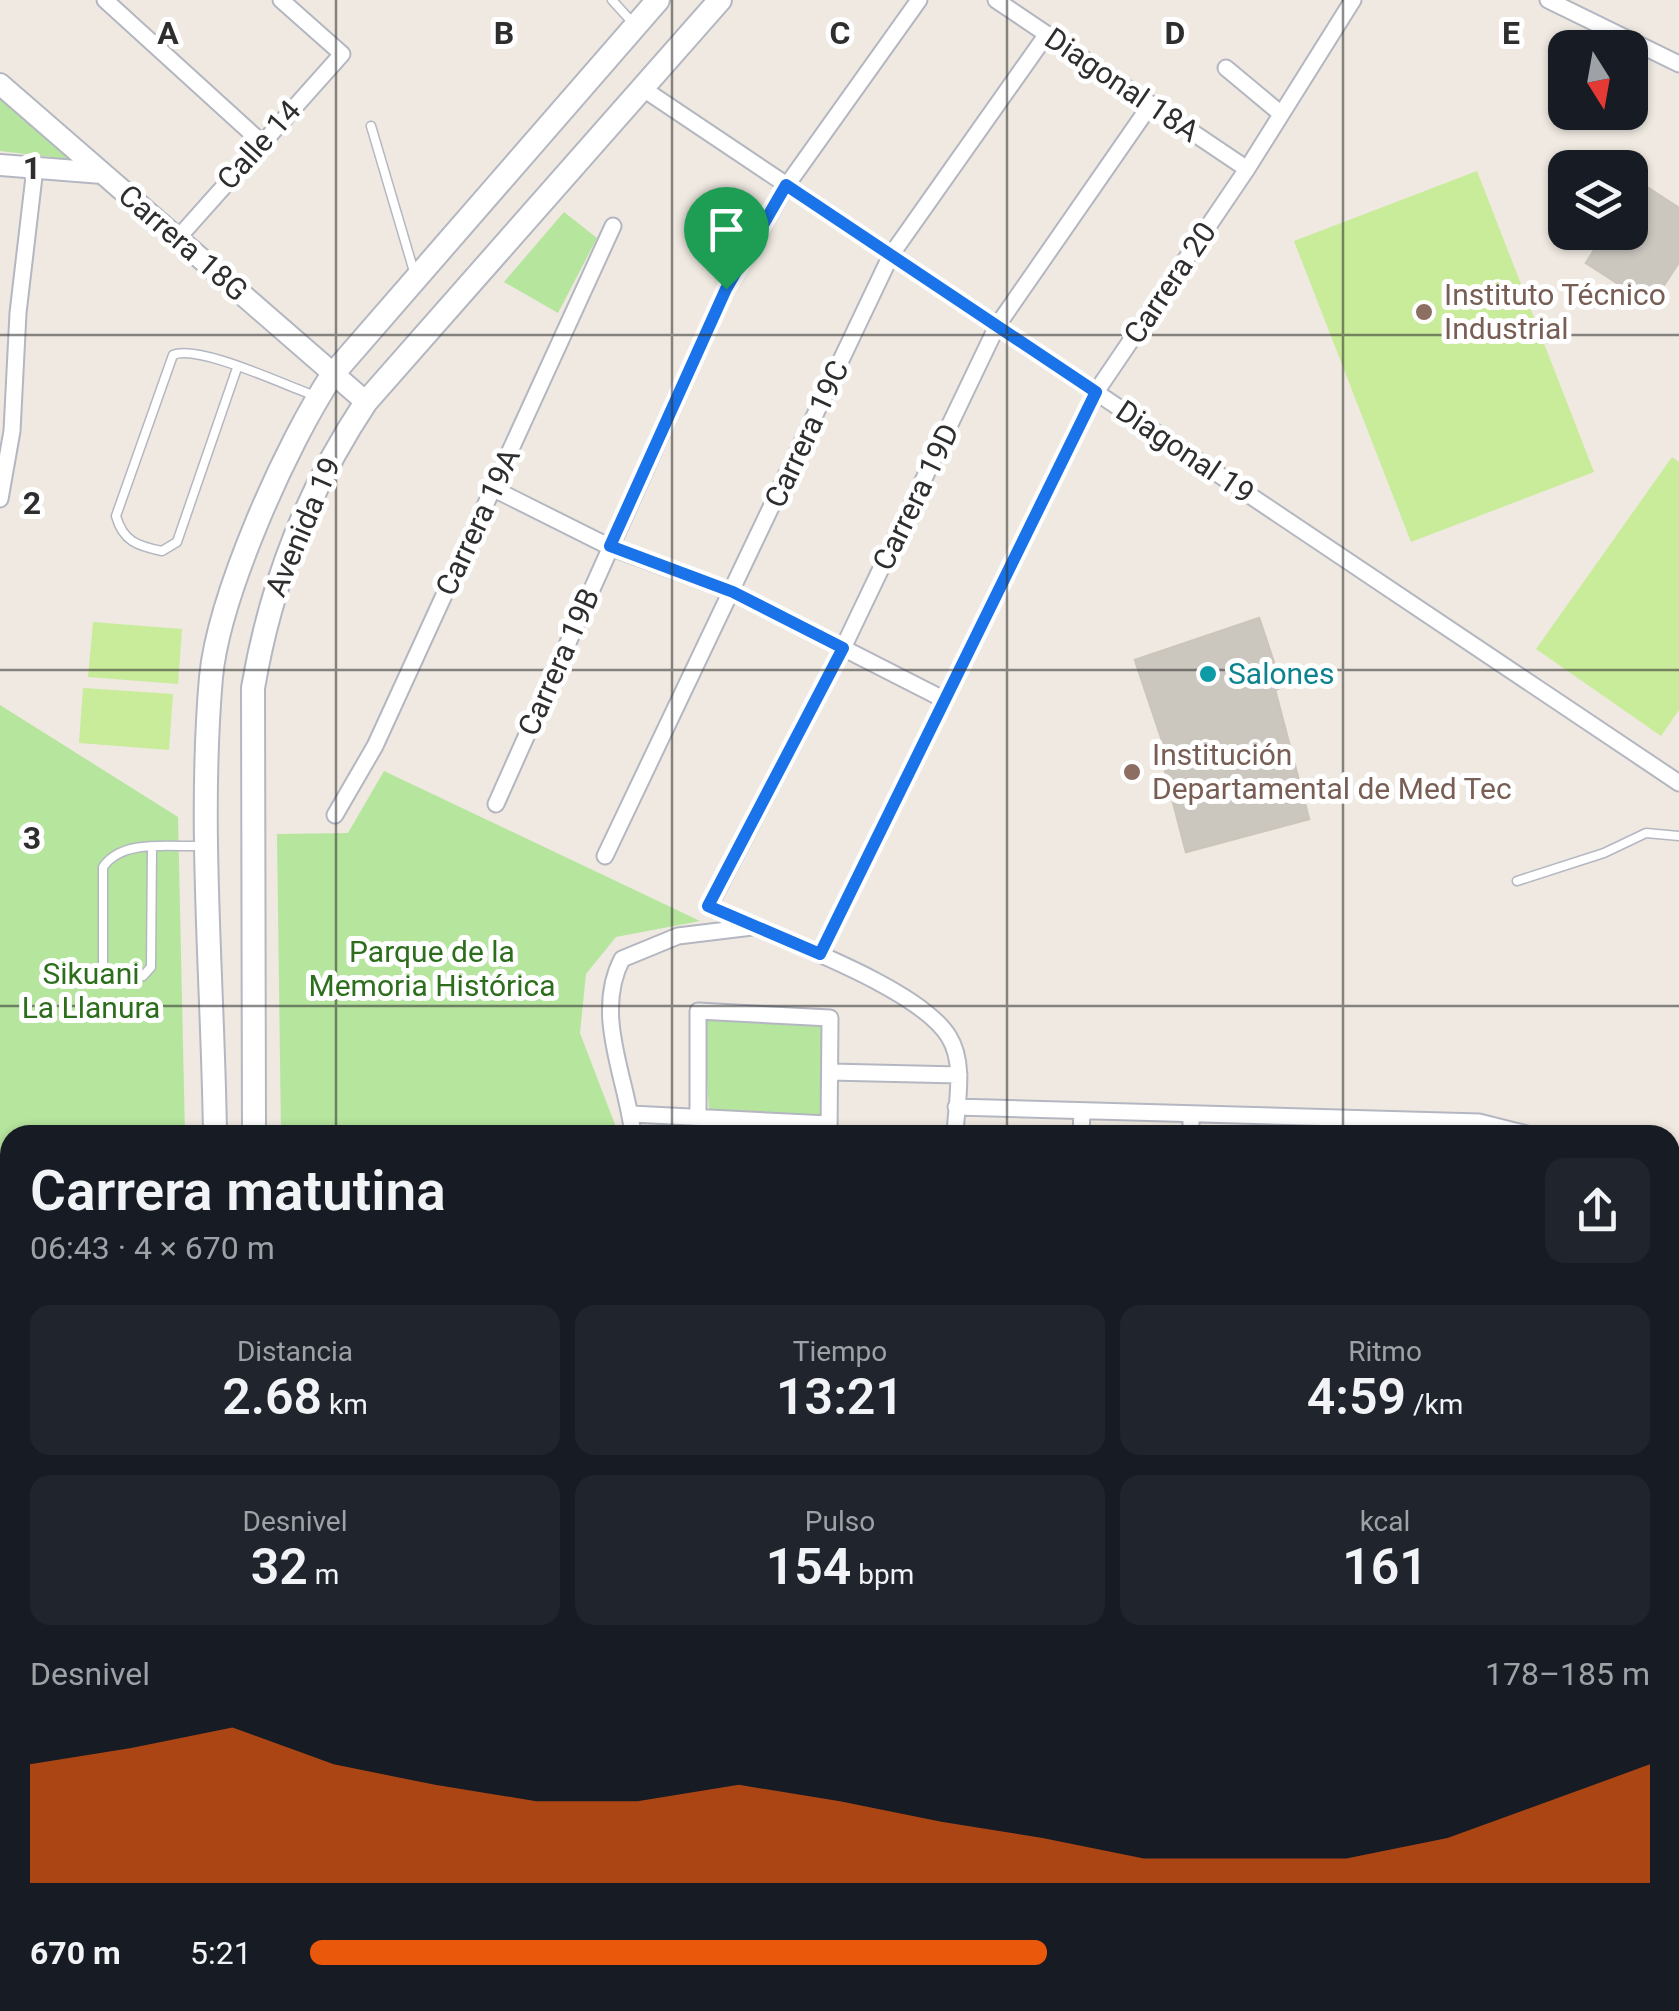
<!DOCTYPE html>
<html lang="es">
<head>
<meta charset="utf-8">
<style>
  body { margin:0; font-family:Roboto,sans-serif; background:#20242c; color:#f1f3f6; height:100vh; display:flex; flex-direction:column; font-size:38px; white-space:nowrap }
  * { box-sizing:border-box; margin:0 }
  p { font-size:32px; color:#9ea1a6 }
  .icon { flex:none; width:55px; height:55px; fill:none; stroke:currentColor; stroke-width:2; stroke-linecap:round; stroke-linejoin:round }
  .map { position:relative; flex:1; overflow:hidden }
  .drawer { position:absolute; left:0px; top:1125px; width:1680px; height:888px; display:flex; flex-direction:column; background:#171b24; border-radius:30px 30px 0 0; box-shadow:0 2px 8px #0004 }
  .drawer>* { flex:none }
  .needle { width:65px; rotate:169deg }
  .fabs { position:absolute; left:1548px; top:30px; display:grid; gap:20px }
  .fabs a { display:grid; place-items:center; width:100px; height:100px; border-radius:20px; background:#171b24; box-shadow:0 2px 8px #0004; font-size:50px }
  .pin { position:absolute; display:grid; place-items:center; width:85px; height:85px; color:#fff; margin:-102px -42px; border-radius:50% 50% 50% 0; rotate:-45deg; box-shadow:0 0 10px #0007 }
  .pin .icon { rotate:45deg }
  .round { display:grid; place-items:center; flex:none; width:105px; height:105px; border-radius:20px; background:#20242c }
  .headline { display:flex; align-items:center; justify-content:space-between; height:170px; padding:0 30px }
  h1 { font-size:55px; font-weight:600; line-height:75px }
  .figures { display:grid; grid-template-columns:repeat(3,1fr); gap:15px; height:170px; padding:10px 30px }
  .figures div { display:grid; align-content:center; border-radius:20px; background:#20242c; text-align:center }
  .figures b { font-size:50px; font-weight:600 }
  .figures small { font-size:28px; font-weight:400 }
  .figures p { font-size:28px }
  .chart { height:280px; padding:20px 30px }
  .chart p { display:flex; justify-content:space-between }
  .chart svg { width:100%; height:180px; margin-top:10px; fill:#ea580c; opacity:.7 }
  ul { padding:0 30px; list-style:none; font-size:32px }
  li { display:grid; grid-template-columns:160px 120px 1fr; align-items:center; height:75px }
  li i { height:25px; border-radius:12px; background:#ea580c }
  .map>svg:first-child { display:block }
  .green { fill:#b6e59e }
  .pitch { fill:#c9ec9a }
  .building { fill:#cbc7bf; stroke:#cbc5ba; stroke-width:2.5 }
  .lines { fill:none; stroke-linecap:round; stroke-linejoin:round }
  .service-casing { stroke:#b4b7c1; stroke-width:11 }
  .minor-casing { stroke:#b4b7c1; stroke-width:19 }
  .tertiary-casing { stroke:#b4b7c1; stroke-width:24 }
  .secondary-casing { stroke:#b4b7c1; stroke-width:26 }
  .service { stroke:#fff; stroke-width:8 }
  .minor { stroke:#fff; stroke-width:15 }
  .tertiary { stroke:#fff; stroke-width:20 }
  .secondary { stroke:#fff; stroke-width:22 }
  .route-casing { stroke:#fff; stroke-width:20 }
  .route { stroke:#1a73e8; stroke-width:12 }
  .grid { fill:none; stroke:#2e2e2e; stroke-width:2.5; stroke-opacity:0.55 }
  .education-dot { fill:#8d6e63; stroke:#fff; stroke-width:4 }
  .culture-dot { fill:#0f9aa8; stroke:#fff; stroke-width:4 }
  .labels { text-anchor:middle; stroke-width:10; stroke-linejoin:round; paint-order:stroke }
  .street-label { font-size:30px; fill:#2e2e2e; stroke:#fff }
  .education-label { font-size:30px; fill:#785e54; stroke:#fff; text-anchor:start }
  .culture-label { font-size:30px; fill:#0d838f; stroke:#fff; text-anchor:start }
  .park-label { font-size:30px; fill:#2c6e1b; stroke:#fff }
  .grid-label { font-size:32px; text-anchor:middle; font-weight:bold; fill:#2e2e2e; stroke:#fff; stroke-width:10; stroke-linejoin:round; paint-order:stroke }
</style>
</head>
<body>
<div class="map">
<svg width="1679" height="2011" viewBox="0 0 1679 2011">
  <rect width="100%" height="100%" fill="#efe9e1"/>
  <!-- green -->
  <path class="green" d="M0,93L77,160L0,151Z
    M564,212L597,238L558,313L504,282Z
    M0,705L178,817L185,1135H10V1533L0,1527Z
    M384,771L700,921L616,937L586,974L580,1033L619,1135H281L277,834L348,833Z
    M703,1014L825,1023L823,1121L709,1111Z"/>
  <!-- pitch -->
  <path class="pitch" d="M1477,171L1594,472L1411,542L1294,241Z
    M1672,457L1679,462V710L1661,736L1536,649Z
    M93,622L182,629L178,684L88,677Z
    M83,688L173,694L169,750L79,743Z
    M0,1745L10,1753V2002H202V2011H0Z"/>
  <!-- building -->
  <path class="building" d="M1639,182L1679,208V262L1651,305L1586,263L1606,232H1630V196Z
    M1259,618L1282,687L1275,690L1309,819L1186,852L1158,744L1163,743L1135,660Z"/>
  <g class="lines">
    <!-- service casing -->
    <g class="service-casing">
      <path id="service" d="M612,0L632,22
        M371,126L415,275
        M237,368L177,542L162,551C137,546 123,541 116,516L173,355C198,344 284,385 313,395
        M152,848L151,967L143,976L107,974L103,966V867C122,839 169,847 200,846
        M1517,881L1604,853L1646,833L1679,836"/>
    </g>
    <!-- minor casing -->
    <g class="minor-casing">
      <path id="minor" d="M105,0L260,141
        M996,0L1247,169
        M1548,0L1679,64
        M1226,68L1280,113
        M642,88L1679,783
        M178,238L342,54L281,0
        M494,489L610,547L733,592L943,699
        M0,499L12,431L18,313L35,168
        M496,804L726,289L787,185L919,0
        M335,815L375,746L613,226
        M605,856L891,255L1047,34
        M820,954L1096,392L1247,169L1353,0
        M830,1072L959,1075
        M956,1107L1479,1122L1531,1135
        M631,1114L828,1124
        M698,1115V1011L830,1018L829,1135
        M633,1135C627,1078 593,1015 622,959L678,936L752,927
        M955,1135C956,1105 966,1064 949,1037C918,985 765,934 709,906L843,648L997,326L1151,104
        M1081,1135L1082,1111
        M1191,1135V1114
        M1670,1214L1679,1219
        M1670,1460L1679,1416
        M1670,1568L1679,1569
        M0,1617L10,1624
        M1099,2002V2011
        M1424,2002V2011
        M1581,2002L1582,2011
        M862,2011L863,2002
        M1264,2011V2002"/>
    </g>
    <!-- tertiary casing -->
    <g class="tertiary-casing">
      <path id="tertiary" d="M0,84L366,402
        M0,165L102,173
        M0,1684L10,1692
        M1670,1706H1679
        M0,1716L10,1723"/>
    </g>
    <!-- secondary casing -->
    <g class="secondary-casing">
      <path id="secondary" d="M215,1135C213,983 198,828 211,677C219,595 287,442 333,374L658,0
        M254,1135L253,688C271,583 307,491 366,402L720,0
        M228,2002V2011
        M271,2002V2011"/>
    </g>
    <!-- service -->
    <use href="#service" class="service"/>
    <!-- minor -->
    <use href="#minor" class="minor"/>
    <!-- tertiary -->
    <use href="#tertiary" class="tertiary"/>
    <!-- secondary -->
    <use href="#secondary" class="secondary"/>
  </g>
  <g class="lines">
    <!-- route casing -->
    <g class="route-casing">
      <path id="route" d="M786,185L1096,392L820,954L708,906L843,648L733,592L610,546L726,289Z"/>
    </g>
    <!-- route -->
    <use href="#route" class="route"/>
  </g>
  <!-- grid -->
  <path class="grid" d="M336,0V1135M672,0V1135M1007,0V1135M1343,0V1135M0,335H1679M0,670H1679M0,1006H1679M0,1341H10M1670,1341H1679M0,1676H10M1670,1676H1679M336,2002V2011M672,2002V2011M1007,2002V2011M1343,2002V2011"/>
  <!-- markers -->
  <g class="education-dot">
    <circle cx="1424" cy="312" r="10"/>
    <circle cx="1132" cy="772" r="10"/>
  </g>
  <circle class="culture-dot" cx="1208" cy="674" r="10"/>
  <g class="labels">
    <!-- street labels -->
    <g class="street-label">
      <text transform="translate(1122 85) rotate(34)" y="10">Diagonal 18A</text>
      <text transform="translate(259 145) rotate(-48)" y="10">Calle 14</text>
      <text transform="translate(183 243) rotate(41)" y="10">Carrera 18G</text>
      <text transform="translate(1170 283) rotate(-56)" y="10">Carrera 20</text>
      <text transform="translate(807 434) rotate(-65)" y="10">Carrera 19C</text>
      <text transform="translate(1185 452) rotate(34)" y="10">Diagonal 19</text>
      <text transform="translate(916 497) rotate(-64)" y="10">Carrera 19D</text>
      <text transform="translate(478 522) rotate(-65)" y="10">Carrera 19A</text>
      <text transform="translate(303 527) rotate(-67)" y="10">Avenida 19</text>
      <text transform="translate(559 662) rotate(-66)" y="10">Carrera 19B</text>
    </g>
    <!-- education labels -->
    <g class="education-label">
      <text x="1444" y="305">Instituto Técnico<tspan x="1444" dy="34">Industrial</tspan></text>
      <text x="1152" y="765">Institución<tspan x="1152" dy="34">Departamental de Med Tec</tspan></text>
    </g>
    <!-- culture labels -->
    <g class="culture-label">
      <text x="1228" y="684">Salones</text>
    </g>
    <!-- park labels -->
    <g class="park-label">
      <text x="432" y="962">Parque de la<tspan x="432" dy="34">Memoria Histórica</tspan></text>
      <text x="91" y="984">Sikuani<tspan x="91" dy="34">La Llanura</tspan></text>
    </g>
  </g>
  <g class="grid-label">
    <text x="168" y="44">A</text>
    <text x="504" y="44">B</text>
    <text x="840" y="44">C</text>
    <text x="1175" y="44">D</text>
    <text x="1511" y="44">E</text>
    <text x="32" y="179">1</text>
    <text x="32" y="514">2</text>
    <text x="32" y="849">3</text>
  </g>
</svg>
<div class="fabs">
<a><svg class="needle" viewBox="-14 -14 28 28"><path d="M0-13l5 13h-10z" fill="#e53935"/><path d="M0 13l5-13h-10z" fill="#9ea1a6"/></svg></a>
<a><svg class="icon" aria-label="layers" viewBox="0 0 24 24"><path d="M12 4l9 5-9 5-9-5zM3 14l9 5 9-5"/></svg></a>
</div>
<div class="pin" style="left:726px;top:289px;background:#1e9e55"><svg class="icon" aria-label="arrive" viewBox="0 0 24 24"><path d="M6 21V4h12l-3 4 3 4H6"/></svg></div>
<section class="drawer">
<div class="headline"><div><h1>Carrera matutina</h1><p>06:43 · 4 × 670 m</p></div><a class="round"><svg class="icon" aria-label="share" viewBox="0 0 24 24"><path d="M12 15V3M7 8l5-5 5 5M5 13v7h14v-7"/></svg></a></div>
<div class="figures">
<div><p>Distancia</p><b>2.68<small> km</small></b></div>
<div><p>Tiempo</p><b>13:21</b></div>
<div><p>Ritmo</p><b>4:59<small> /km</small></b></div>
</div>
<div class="figures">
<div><p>Desnivel</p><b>32<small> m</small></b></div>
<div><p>Pulso</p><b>154<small> bpm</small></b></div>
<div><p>kcal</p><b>161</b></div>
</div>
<div class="chart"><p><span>Desnivel</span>178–185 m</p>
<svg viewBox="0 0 160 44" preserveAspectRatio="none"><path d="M0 44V15L10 11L20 6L30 15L40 20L50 24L60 24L70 20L80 24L90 29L100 33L110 38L120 38L130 38L140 33L150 24L160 15V44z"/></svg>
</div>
<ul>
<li><b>670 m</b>5:21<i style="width:55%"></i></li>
</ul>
</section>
</div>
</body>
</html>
